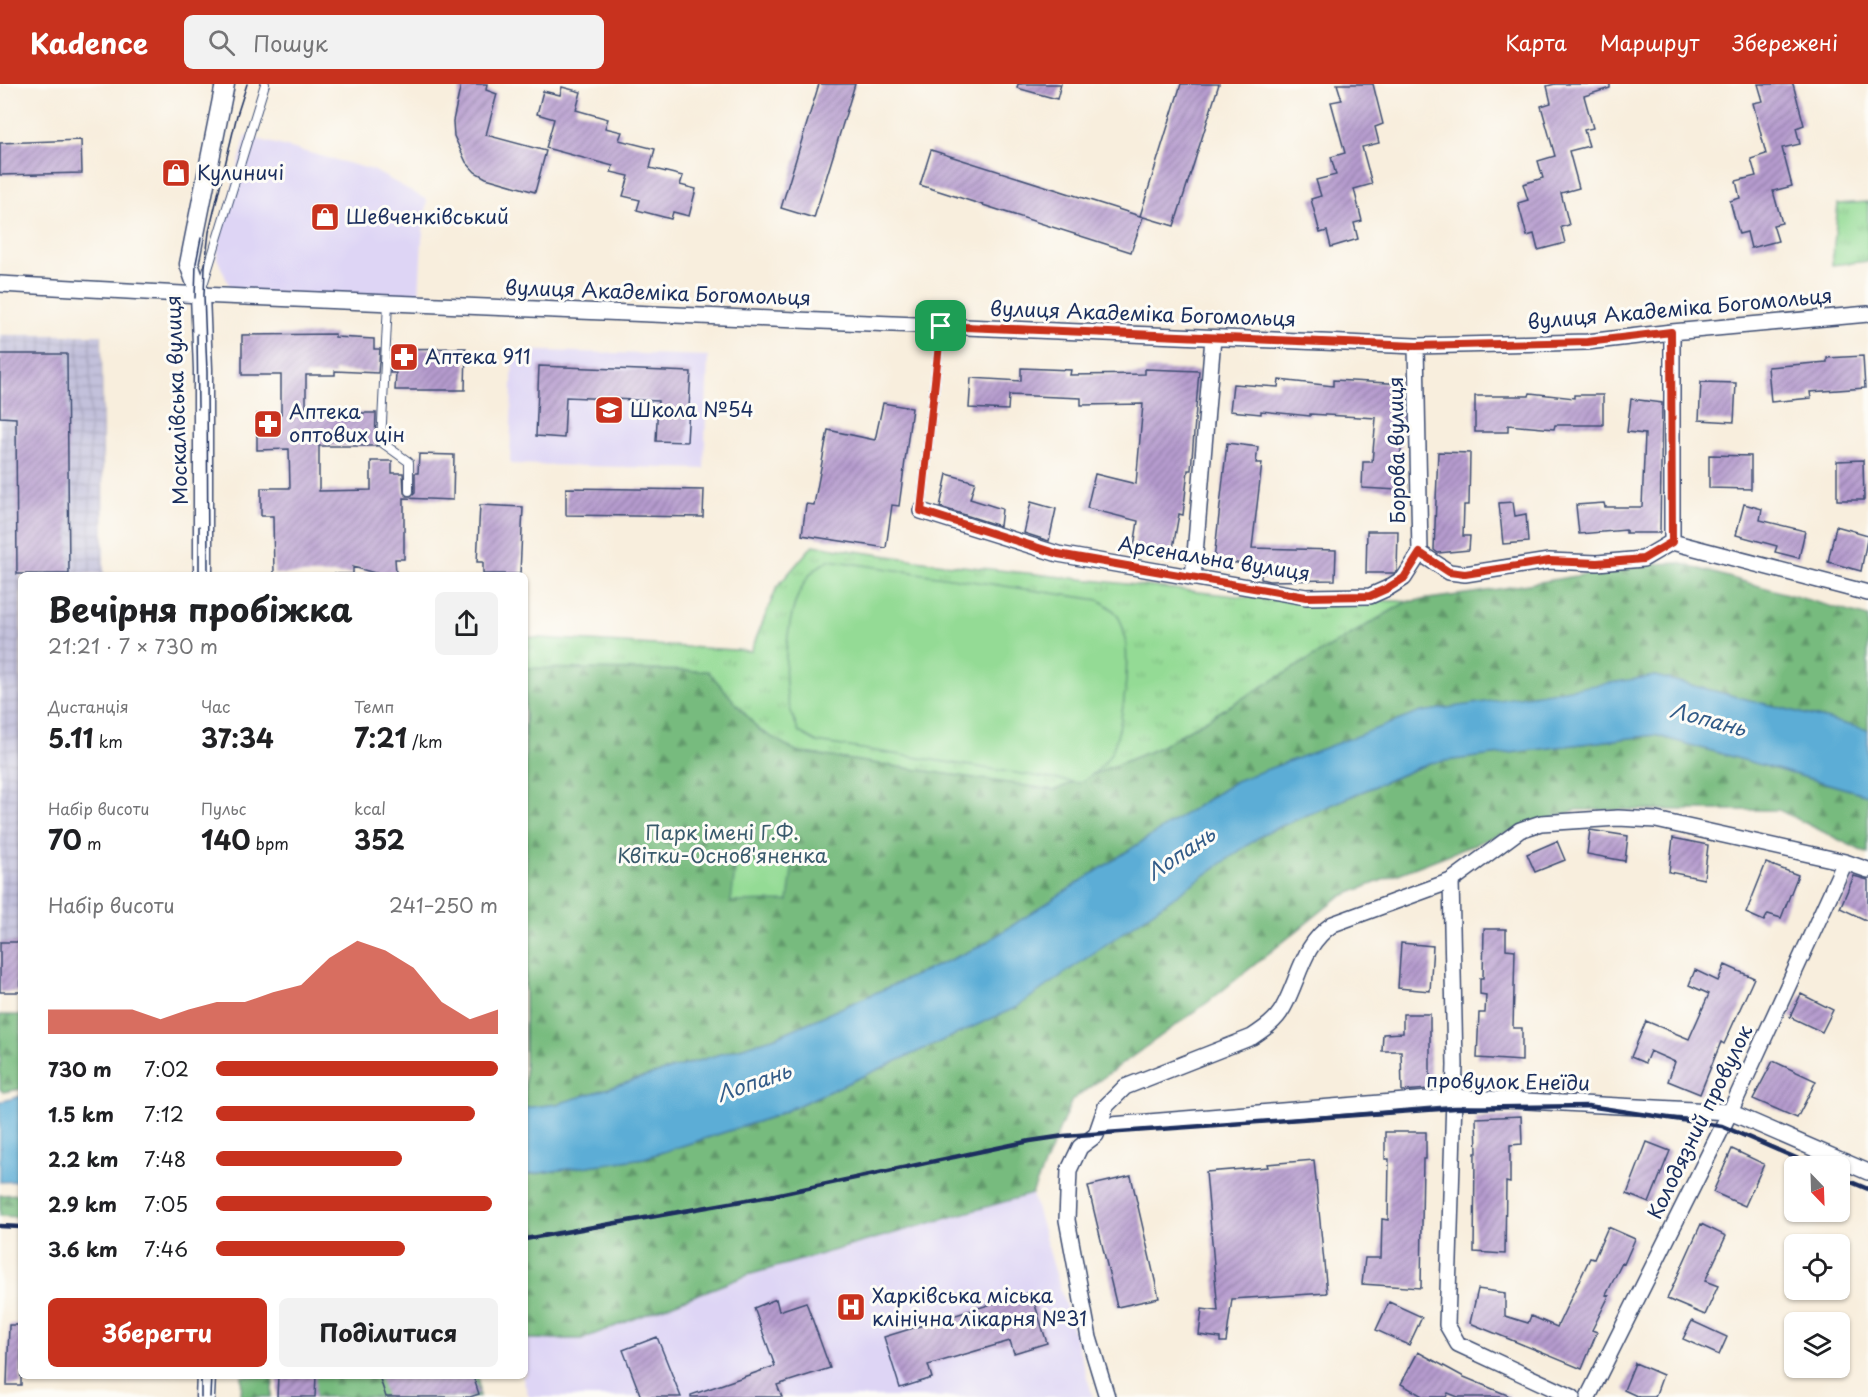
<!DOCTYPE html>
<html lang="uk">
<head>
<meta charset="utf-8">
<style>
  body { margin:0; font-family:"Playpen Sans",sans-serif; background:#f2f2f2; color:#202124; height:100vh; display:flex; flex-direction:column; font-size:22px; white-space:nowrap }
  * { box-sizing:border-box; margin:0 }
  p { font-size:20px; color:#757577 }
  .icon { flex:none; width:33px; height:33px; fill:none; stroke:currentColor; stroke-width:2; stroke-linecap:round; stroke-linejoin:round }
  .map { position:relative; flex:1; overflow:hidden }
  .panel { position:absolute; left:18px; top:488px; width:510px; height:807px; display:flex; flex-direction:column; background:#fff; border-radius:9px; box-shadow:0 2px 4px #0004 }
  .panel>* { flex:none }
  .needle { width:39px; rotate:157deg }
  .fabs { position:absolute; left:1784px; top:1072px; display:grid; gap:12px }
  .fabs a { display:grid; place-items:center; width:66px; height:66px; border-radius:9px; background:#fff; box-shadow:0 2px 4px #0004; font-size:30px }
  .pin { position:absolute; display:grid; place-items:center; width:51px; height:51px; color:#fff; margin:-26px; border-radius:12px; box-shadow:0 3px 9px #0006 }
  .round { display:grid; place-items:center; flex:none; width:63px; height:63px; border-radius:9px; background:#f2f2f2 }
  .overview { display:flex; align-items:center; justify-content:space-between; height:102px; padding:0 30px }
  h1 { font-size:33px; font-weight:700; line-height:45px }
  .stats { display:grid; grid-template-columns:repeat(3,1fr); gap:9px; height:102px; padding:6px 30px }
  .stats div { display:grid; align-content:center }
  .stats b { font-size:26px; font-weight:700 }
  .stats small { font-size:16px; font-weight:400 }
  .stats p { font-size:16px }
  .chart { height:168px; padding:12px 30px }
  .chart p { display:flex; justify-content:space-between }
  .chart svg { width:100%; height:108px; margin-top:6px; fill:#c8321e; opacity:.7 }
  .primary-button { display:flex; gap:12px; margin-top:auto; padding:12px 30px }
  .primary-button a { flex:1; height:69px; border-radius:9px; background:#c8321e; color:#fff; font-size:24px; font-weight:700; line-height:69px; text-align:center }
  .primary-button a+a { background:#f2f2f2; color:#202124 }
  ul { padding:0 30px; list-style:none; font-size:20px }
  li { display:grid; grid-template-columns:96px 72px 1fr; align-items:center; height:45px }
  li i { height:15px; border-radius:8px; background:#c8321e }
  header { display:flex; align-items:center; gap:36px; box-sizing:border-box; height:84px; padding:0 30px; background:#c8321e; color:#fff }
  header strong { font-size:28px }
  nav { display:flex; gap:33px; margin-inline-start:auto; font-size:21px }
  .search { width:420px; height:54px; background:#f2f2f2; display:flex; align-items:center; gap:15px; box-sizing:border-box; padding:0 21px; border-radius:9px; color:#757577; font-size:22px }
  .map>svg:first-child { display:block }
  .built { fill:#ded5f5 }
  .industrial { fill:url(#industrial-grid) }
  .grass { fill:url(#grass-tufts); stroke:#58857a; stroke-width:1.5 }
  .forest { fill:url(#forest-firs); stroke:#49756e; stroke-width:1.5 }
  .pitch { fill:#94db95; stroke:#58857a; stroke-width:1.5 }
  .water { fill:#5cadd6; stroke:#3c6e9a; stroke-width:1.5 }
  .building { fill:url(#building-hatch) }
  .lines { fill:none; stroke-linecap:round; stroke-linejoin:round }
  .service-casing { stroke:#3c4c71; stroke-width:10 }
  .minor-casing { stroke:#3c4c71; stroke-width:18 }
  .tertiary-casing { stroke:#3c4c71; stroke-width:21 }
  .service { stroke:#fff; stroke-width:8 }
  .minor { stroke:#fff; stroke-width:15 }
  .tertiary { stroke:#fff; stroke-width:18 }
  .tram { stroke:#1b2f5e; stroke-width:1.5 }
  .rail { stroke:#1b2f5e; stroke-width:4.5 }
  .route-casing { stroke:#fff; stroke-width:12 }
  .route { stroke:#c8321e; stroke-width:8 }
  .labels { text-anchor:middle; stroke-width:6; stroke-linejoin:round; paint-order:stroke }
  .poi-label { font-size:20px; fill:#1b2f5e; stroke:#fdfcf7; text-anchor:start }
  .street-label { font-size:20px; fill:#1b2f5e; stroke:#fdfcf7 }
  .park-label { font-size:20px; fill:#395a6c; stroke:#fdfcf7 }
  .water-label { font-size:21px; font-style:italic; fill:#325b88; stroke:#fdfcf7 }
</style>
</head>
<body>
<header>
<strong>Kadence</strong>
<div class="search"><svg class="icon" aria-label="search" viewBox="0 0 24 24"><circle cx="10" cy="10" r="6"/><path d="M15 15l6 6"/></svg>Пошук</div>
<nav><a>Карта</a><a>Маршрут</a><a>Збережені</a></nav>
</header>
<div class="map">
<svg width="1868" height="1313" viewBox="0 0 1868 1313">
  <defs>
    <pattern id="industrial-grid" width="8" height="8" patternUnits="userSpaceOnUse" patternTransform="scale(1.5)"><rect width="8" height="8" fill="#c3c1db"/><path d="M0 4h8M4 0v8" fill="none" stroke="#a7a6be"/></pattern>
    <pattern id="grass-tufts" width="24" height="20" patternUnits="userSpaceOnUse" patternTransform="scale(1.5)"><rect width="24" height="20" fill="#94db95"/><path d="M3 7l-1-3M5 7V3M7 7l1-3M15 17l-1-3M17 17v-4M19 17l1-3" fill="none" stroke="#7fbc83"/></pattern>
    <pattern id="forest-firs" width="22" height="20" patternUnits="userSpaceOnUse" patternTransform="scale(1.5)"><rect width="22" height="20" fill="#77bb7e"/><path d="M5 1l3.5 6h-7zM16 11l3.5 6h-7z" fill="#61986a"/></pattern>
    <pattern id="building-hatch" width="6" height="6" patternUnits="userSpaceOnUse" patternTransform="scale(1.5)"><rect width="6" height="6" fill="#b69bce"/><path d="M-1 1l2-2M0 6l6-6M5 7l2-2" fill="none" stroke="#937faa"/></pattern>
  </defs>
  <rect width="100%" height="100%" fill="#fdfcf7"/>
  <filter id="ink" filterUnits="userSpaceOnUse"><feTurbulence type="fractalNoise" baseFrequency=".0167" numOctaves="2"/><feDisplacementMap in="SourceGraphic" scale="12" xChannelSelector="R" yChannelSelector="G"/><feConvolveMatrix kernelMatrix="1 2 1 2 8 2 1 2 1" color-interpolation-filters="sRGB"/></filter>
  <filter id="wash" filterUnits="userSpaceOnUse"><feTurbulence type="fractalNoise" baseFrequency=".008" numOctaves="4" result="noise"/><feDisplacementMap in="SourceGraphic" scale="24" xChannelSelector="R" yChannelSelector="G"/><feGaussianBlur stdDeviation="1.35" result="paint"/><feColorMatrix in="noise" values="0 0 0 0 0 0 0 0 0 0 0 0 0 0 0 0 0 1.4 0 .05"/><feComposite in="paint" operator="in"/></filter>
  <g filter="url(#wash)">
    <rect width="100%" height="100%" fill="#f8eedd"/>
    <!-- built -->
    <path class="built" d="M246,52L373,86L427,116L422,156L419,213L232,208L217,174L220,151Z
      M513,266L708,272L704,385L510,380Z
      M1032,1110L1093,1313H529L522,1292H525V1255Z"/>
    <!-- industrial -->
    <path class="industrial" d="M0,251H102L104,490H21V898H0Z"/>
    <!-- grass -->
    <path class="grass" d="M1868,118V177L1832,181L1838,120Z
      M813,461L944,480L1245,513L1434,518L1236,697L979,863L525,1021V553L751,567L777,503Z"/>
    <!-- forest -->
    <path class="forest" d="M1679,479L1868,533V646L1655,592L1236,697L979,863L776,953L557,1020L525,1024V584L708,587L759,646L798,668L1055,706L1158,664L1406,518L1480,508L1647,480Z
      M1655,651L1868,711V770L1779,726H1577L1496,752L1339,813L1208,918L1072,1016L1032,1110L748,1191L582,1255H525V1091L644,1074L772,1033L1011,925L1265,749L1432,678Z
      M0,931H21V1005L3,1008L0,1005Z
      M21,1110V1133L0,1132V1111Z
      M242,1292H274L271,1313H241Z
      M314,1292H478L479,1313H314Z"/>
    <!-- pitch -->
    <path class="pitch" d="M829,476L1099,516C1105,520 1114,525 1117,531C1135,555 1124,641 1112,667C1105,681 1092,692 1079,699L817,658L799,648C794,636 789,624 787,612C783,579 787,526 805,498C810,488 820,481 829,476Z
      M736,778H793L788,817L731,818Z"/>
    <!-- water -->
    <path class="water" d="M1655,592L1868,646V711L1655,651L1429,679L1265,749L1015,924L772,1033L644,1074L525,1091V1024L557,1020L776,953L979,863L1236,697L1421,628Z
      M21,1012V1097L0,1098V1018Z"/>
    <g id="blocks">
      <!-- building -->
      <path class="building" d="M461,0H487L486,6L497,10L486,51L546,67L535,108L486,94L475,88L466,78L454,52L453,37Z
        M819,0H855L814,134L781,124Z
        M1018,0H1061L1057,15L1017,4Z
        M1181,0H1219L1174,142L1140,132Z
        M1337,0H1373L1383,40L1375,43L1379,59L1362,63L1372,100L1354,105L1362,137L1354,139L1358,155L1331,163L1327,147L1320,149L1311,115L1321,112L1316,96L1336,91L1331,73L1345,69L1331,18L1342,16Z
        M1555,0H1610V4L1584,12L1593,44L1584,46L1589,62L1569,67L1579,104L1561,109L1569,141L1561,143L1565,159L1538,166L1534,150L1527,152L1518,119L1528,116L1523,100L1543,94L1538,77L1555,72L1541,22L1551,19L1547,2Z
        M1758,0H1793L1804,41L1796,44L1800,60L1782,64L1792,102L1773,107L1782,139L1773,141L1778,157L1751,164L1747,148L1739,150L1730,117L1740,114L1736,97L1756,92L1751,75L1766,70L1753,19L1763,17Z
        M562,3L581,8L576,26L608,35L605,44L622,48L619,56L655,65L650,84L683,92L680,101L696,105L689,132L673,128L671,135L637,126L640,116L623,112L629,92L611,88L613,82L546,64L554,35L537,30L543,7L560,11Z
        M81,56L82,89L0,91V59Z
        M931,66L1143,133L1131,168L920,101Z
        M335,250V253L374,255V265H380L378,289L335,287V291H306V329H376L375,358L377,362H319V407L371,406V377H392V389H403L404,409L407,412H411L415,408V389H418L419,370L454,371L453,416L404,414V475H395L396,489H375L353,483V490H274L273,432H261V404H290L289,365L257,366V330H281V291H242V251Z
        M466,264L465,306H395L396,289H390L392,265Z
        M0,270H67L69,490H17L16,334L0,333Z
        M1863,272L1865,304L1810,308L1811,314L1771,318L1768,283L1827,278V274Z
        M539,282L691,288L687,358L656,357L658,317L566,313L564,354L536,352Z
        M1021,284L1071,286L1070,291L1145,290V285L1199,287L1191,386H1188L1183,431L1179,430L1172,470L1134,463L1138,437L1087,424L1095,390L1136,400L1143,320L1081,321V314L1009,311L1008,326L969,324L971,294L1021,297Z
        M1279,296L1333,302V296L1406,300L1398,406L1362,404L1363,378H1372L1376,334L1310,330V332L1261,327V330L1230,327L1233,300L1278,303Z
        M1701,298L1736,299L1734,338L1699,336Z
        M1530,309L1574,314V311H1603V341H1555L1554,345L1508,341V348H1475V312H1529Z
        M1631,315L1662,319L1660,449H1626V446L1579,450L1576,421L1604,419L1605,423H1642L1645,350L1627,348Z
        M883,319L912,324L899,422L892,421L886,464L802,451L806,420L814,421L828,346L875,356Z
        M1227,359L1258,363L1256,379H1262L1252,464L1336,466L1335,496L1269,497L1261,495V482L1214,476Z
        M1438,368L1470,369L1469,421H1464L1463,452H1470L1469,466L1438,469L1434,466Z
        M1709,371L1751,372V405L1709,404Z
        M1863,376L1864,416H1837V377Z
        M947,390L975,398L970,415L1002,425L1000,442L940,423Z
        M566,404L704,406L703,433L566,431Z
        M1031,418L1056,425L1049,457L1024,449Z
        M1513,418L1515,432L1526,430L1528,458L1503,460L1499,419Z
        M1744,420L1762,425L1760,436L1805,447L1799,474L1775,468L1777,462L1736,451Z
        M480,421L523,423L520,490H483V478H477Z
        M1836,442L1868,451L1861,487L1828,478Z
        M1367,447H1398L1397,487L1394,489H1366Z
        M1590,746L1628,752L1625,777L1587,770Z
        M1673,754L1708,761L1704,795L1669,788Z
        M1557,757L1565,776L1535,788L1527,770Z
        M1766,779L1798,791L1781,834L1768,830L1764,837L1746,829Z
        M1854,792L1868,796V837L1840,824Z
        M1484,845H1506V865L1515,866L1513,944H1522V977L1477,974L1479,929H1485L1486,911L1480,910V894H1483Z
        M0,858H21V908H0Z
        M1401,859L1433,862L1430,907L1398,904Z
        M1725,881L1754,894L1724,960L1721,958L1700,1010L1668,997L1675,978L1650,967L1645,979L1631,973L1646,937L1689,955L1709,910L1689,901L1695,886L1718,897Z
        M1801,910L1833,926L1822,948L1790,933Z
        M1403,930H1430V1005L1402,1007L1401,967H1382L1383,950L1403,949Z
        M1773,977L1816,997L1797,1034L1753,1015Z
        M1521,1032L1522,1060L1510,1061V1099L1506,1098L1505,1170L1474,1168L1475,1069H1477L1476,1034Z
        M1385,1048H1426V1075H1423L1421,1204L1362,1200L1365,1174H1381L1382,1135L1388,1136L1389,1075H1385Z
        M1647,1058L1670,1067L1649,1119L1627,1110Z
        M1732,1065L1764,1080L1745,1122L1713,1108Z
        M1314,1076L1327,1209L1232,1215L1226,1258H1220V1254L1199,1251L1202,1225L1218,1227L1206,1088L1268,1083L1267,1080Z
        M1131,1092L1159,1214L1117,1223L1088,1102Z
        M1701,1140L1726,1152L1705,1197L1718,1202L1705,1231L1667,1215Z
        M1608,1143L1635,1155L1624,1180L1622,1179L1606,1211L1609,1212L1592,1246L1597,1248L1582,1285L1470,1239L1478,1205L1505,1209V1232L1528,1239L1531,1232L1557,1243L1590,1174L1594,1175Z
        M1031,1208L1047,1259L1014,1269L1010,1257L928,1281L932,1294L900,1304L884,1253Z
        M776,1215L779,1227L806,1218L830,1284L777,1301L782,1313H691V1311L775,1282L754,1224Z
        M1389,1218L1422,1233L1409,1261L1376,1246Z
        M1692,1237L1727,1253L1719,1271L1683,1255Z
        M9,1241H21V1301H7Z
        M657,1253L681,1313H641L623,1266Z
        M1418,1268L1464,1293L1512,1313H1458L1448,1309L1446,1313H1424L1401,1300Z
        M1635,1279L1663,1291L1655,1313H1639L1624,1306Z
        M278,1292H316L315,1313H277Z
        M379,1292H473L479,1310L470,1313H386Z"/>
    </g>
  </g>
  <g filter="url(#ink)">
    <use href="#blocks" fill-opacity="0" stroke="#3c4c71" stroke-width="1.5"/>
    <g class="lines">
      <!-- service casing -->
      <g class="service-casing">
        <path id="service" d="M202,204L265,0
          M388,219L381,358L409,378V407
          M921,427L941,242"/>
      </g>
      <!-- minor casing -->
      <g class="minor-casing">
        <path id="minor" d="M0,200L200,211L1416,262L1587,258L1672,248L1868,230
          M1672,248V458
          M1416,262L1420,469
          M921,427L1058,470L1306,513L1370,512L1388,504L1404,494L1420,469L1449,488L1465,490L1549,477L1597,479L1643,475L1672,458L1868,509
          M1193,494L1213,254
          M1451,797L1455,981L1447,1241L1458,1260L1572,1313
          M1099,1042L1454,1013L1730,1028L1868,1088
          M1107,1313L1089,1254L1067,1136L1069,1086L1080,1063L1096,1051L1106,1022L1125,1003L1252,953C1264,945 1276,937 1283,924C1300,893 1302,861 1333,840L1451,797L1520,746L1541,739L1618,734L1656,736L1845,778L1868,786
          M1588,1313L1730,1028L1845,778"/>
      </g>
      <!-- tertiary casing -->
      <g class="tertiary-casing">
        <path id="tertiary" d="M203,490V285L200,211L189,180L225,0
          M205,1313L206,1292"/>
      </g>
      <!-- service -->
      <use href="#service" class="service"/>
      <!-- minor -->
      <use href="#minor" class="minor"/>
      <!-- tertiary -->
      <use href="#tertiary" class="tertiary"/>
      <!-- tram -->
      <path class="tram" d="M195,214L196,179L201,154
        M197,250L198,325
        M199,442V490
        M208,490L207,288L204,211L205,183L209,148L237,31L247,0
        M201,1313V1292
        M210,1313L211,1292"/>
      <!-- rail -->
      <path class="rail" d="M1839,1093L1868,1105
        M0,1142L21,1143
        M525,1155L770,1112L1030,1057L1064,1052L1454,1024L1588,1022L1722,1042L1817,1083"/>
    </g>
  </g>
  <g class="lines" filter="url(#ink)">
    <!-- route casing -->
    <g class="route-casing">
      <path id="route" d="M941,242L1416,262L1587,258L1671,248L1672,458L1643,475L1597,479L1549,477L1465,490L1449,488L1420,469L1404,494L1388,504L1370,512L1306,513L1058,470L921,427Z"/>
    </g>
    <!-- route -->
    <use href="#route" class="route"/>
  </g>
  <!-- icons -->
  <defs>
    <g id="shop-square" transform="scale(1.5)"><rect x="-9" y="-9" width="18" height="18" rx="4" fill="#c8321e" stroke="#fdfcf7"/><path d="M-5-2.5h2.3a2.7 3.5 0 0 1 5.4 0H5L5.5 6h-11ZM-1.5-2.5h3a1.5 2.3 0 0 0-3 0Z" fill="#fff"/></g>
    <g id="pharmacy-square" transform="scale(1.5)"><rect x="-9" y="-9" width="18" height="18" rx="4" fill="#c8321e" stroke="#fdfcf7"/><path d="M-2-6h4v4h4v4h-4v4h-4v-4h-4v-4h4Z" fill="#fff"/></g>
    <g id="school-square" transform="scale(1.5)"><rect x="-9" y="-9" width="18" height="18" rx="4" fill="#c8321e" stroke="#fdfcf7"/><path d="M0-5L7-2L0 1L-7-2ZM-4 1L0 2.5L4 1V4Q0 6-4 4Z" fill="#fff"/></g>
    <g id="hospital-square" transform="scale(1.5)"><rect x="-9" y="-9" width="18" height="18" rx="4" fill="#c8321e" stroke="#fdfcf7"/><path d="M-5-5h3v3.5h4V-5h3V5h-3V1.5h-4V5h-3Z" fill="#fff"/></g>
  </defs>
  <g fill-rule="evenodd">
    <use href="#shop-square" x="176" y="89"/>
    <use href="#shop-square" x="325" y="133"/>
    <use href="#pharmacy-square" x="404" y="273"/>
    <use href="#school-square" x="609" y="326"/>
    <use href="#pharmacy-square" x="268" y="340"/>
    <use href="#hospital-square" x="851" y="1223"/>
  </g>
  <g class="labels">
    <!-- poi labels -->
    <g class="poi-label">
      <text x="197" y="96">Кулиничі</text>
      <text x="346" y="140">Шевченківський</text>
      <text x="425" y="280">Аптека 911</text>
      <text x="630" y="333">Школа №54</text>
      <text x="289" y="335">Аптека<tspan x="289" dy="23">оптових цін</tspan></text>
      <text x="872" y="1219">Харківська міська<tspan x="872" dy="23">клінічна лікарня №31</tspan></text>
    </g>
    <!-- street labels -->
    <g class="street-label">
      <text transform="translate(658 209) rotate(2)" y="7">вулиця Академіка Богомольця</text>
      <text transform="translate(1680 225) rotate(-5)" y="7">вулиця Академіка Богомольця</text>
      <text transform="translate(1143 230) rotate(2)" y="7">вулиця Академіка Богомольця</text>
      <text transform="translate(177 316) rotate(-92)" y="7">Москалівська вулиця</text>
      <text transform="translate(1397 366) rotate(-91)" y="7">Борова вулиця</text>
      <text transform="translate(1214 475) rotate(9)" y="7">Арсенальна вулиця</text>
      <text transform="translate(1508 998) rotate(1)" y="7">провулок Енеїди</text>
      <text transform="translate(1700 1038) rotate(-64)" y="7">Колодязний провулок</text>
    </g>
    <!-- park labels -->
    <g class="park-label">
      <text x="722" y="756">Парк імені Г.Ф.<tspan x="722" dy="23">Квітки-Основ'яненка</tspan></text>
    </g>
    <!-- water labels -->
    <g class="water-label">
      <text transform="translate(1708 636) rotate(15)" y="7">Лопань</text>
      <text transform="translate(1181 770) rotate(-34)" y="7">Лопань</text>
      <text transform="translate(754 999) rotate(-19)" y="7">Лопань</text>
    </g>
  </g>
</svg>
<div class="fabs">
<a><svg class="needle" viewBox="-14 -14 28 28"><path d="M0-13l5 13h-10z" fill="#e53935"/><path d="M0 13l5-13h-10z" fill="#757577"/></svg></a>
<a><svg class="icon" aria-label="locate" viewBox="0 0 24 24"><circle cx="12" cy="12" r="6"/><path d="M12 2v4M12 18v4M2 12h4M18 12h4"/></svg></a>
<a><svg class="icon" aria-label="layers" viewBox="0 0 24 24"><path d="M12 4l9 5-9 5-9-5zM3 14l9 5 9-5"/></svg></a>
</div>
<div class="pin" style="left:941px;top:242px;background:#1e9e55"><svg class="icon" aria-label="arrive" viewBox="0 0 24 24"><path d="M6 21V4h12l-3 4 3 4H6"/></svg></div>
<section class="panel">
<div class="overview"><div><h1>Вечірня пробіжка</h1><p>21:21 · 7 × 730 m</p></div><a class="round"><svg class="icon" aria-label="share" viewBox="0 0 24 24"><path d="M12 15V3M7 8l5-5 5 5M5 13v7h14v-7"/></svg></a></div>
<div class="stats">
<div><p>Дистанція</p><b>5.11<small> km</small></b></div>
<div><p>Час</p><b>37:34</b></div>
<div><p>Темп</p><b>7:21<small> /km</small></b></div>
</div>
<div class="stats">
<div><p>Набір висоти</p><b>70<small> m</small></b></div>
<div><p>Пульс</p><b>140<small> bpm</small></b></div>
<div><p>kcal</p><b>352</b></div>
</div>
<div class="chart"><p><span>Набір висоти</span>241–250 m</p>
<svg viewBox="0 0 160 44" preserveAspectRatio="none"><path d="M0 44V34L10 34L20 34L30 34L40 38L50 34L60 31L70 31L80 27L90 24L100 13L110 6L120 10L130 17L140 31L150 38L160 34V44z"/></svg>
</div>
<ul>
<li><b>730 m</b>7:02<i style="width:100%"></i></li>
<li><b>1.5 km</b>7:12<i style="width:92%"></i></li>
<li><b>2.2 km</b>7:48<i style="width:66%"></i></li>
<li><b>2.9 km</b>7:05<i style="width:98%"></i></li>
<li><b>3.6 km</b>7:46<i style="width:67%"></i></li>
</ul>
<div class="primary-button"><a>Зберегти</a><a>Поділитися</a></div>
</section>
</div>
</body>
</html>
